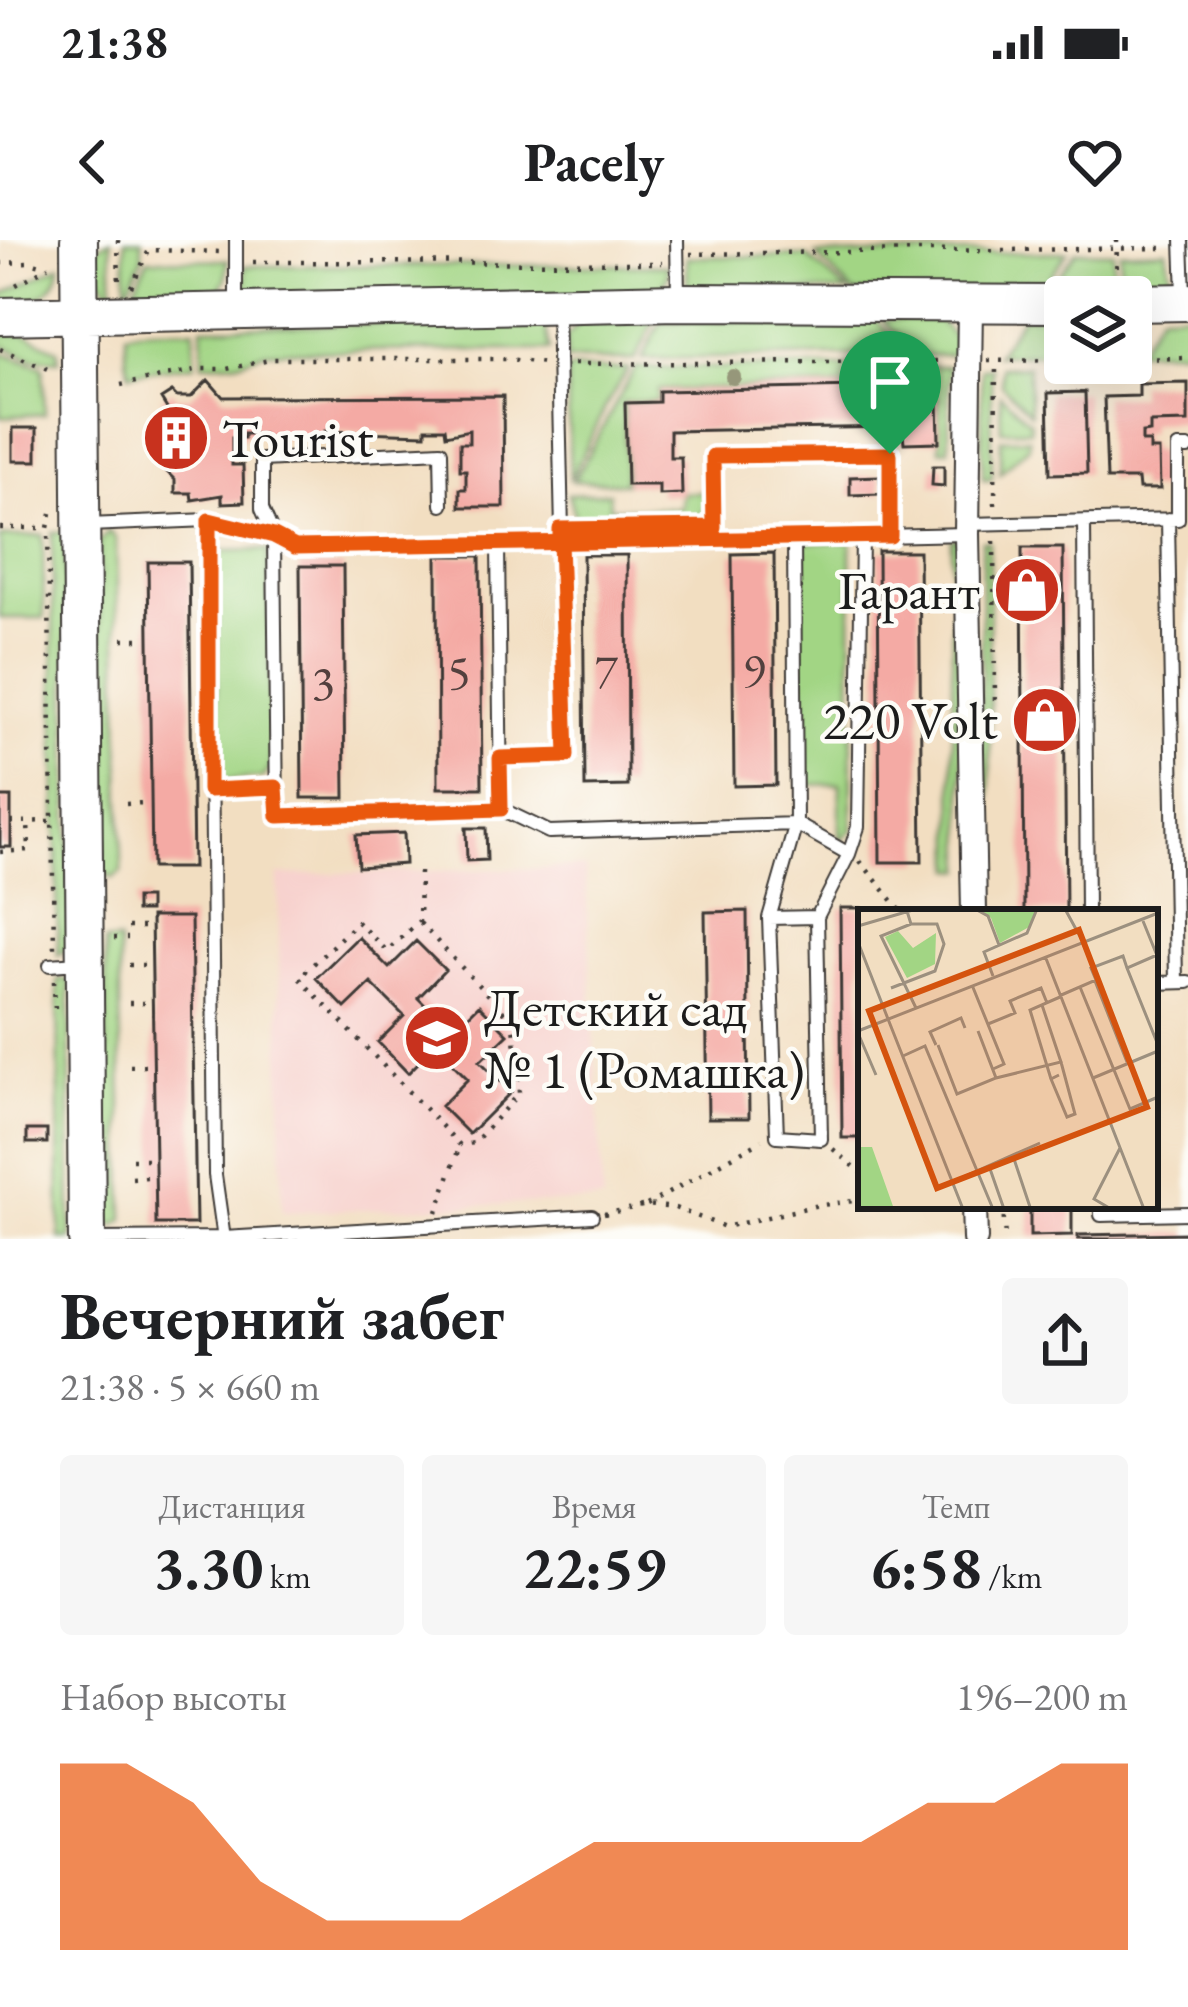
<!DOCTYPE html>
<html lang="ru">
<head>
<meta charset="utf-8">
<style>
  body { margin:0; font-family:"EB Garamond",serif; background:#f6f6f6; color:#202124; height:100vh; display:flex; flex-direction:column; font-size:45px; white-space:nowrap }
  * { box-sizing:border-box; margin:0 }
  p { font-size:39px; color:#757577 }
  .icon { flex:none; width:66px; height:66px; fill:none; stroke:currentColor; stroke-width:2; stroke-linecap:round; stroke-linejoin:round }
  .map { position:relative; height:999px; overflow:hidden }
  .side { display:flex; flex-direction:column; background:#fff; flex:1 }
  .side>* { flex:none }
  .buttons { position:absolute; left:1044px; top:36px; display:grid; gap:24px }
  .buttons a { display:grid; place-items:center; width:108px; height:108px; border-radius:12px; background:#fff; box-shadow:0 12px 48px #0002; font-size:60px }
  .pin { position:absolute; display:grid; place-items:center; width:102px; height:102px; color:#fff; margin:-123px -51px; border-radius:50% 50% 50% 0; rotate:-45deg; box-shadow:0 0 12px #0007 }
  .pin .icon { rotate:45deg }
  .round { display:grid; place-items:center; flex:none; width:126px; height:126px; border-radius:12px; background:#f6f6f6 }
  .overview { display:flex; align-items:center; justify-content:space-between; height:204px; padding:0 60px }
  h1 { font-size:66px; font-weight:700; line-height:90px }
  .figures { display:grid; grid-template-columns:repeat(3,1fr); gap:18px; height:204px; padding:12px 60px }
  .figures div { display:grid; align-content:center; border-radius:12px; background:#f6f6f6; text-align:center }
  .figures b { font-size:60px; font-weight:700 }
  .figures small { font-size:33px; font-weight:400 }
  .figures p { font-size:33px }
  .chart { height:336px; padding:24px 60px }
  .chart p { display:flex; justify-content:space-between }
  .chart svg { width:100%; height:216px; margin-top:12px; fill:#ea580c; opacity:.7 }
  .status { display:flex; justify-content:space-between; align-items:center; height:84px; padding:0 60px; background:#fff; direction:ltr }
  .status svg { height:33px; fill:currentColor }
  header { display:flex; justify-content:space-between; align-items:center; height:156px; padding:0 60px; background:#fff; font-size:54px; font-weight:700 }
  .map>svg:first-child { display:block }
  .built { fill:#f7d0cc }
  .green { fill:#a2d584; stroke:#5f7850; stroke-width:3 }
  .building { fill:#f4aaa4 }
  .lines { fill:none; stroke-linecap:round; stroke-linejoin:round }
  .lane-casing { stroke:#3c3935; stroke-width:16 }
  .street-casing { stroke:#3c3935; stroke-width:28 }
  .secondary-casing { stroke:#3c3935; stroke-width:40 }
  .path { stroke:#3c3935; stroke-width:4.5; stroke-dasharray:3 9; stroke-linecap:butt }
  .lane { stroke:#fff; stroke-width:12 }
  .street { stroke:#fff; stroke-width:24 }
  .secondary { stroke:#fff; stroke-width:36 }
  .tree { fill:#96977a }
  .route-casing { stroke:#fff; stroke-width:24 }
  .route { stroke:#ea580c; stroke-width:15 }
  .labels { text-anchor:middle; stroke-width:9; stroke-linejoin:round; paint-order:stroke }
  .number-label { font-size:48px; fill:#52403e }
  .poi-label { font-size:54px; fill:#1c1c1c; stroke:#fdfcf7; text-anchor:start }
  .inset-road { fill:none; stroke:#9c907f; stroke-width:3 }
  .view { fill:#d4530e; fill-opacity:0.15; stroke:#d4530e; stroke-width:6 }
  .inset-edge { fill:none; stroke:#1c1c1c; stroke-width:6 }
</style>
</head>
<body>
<div class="status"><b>21:38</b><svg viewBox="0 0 49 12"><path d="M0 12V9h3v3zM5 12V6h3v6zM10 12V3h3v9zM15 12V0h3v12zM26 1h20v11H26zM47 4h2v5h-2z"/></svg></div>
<header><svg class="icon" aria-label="back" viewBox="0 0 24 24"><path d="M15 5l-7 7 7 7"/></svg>Pacely<svg class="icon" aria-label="heart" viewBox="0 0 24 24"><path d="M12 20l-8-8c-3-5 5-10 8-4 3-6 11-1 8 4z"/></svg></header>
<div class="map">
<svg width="1188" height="999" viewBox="0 0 1188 999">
  <rect width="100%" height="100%" fill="#fdfcf7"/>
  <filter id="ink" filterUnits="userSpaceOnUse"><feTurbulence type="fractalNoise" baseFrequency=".00833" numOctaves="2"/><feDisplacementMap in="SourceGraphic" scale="24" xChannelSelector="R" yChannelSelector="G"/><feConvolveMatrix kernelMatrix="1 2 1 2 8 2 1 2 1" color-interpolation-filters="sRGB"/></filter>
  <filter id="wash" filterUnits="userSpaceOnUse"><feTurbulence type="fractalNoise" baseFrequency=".004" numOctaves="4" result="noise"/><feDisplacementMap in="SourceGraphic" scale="48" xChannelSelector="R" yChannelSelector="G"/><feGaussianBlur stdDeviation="2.7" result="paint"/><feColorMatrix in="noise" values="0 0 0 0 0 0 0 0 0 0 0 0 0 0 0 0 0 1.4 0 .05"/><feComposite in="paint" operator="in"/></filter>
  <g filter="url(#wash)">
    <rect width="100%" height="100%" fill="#f2dec1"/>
    <!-- built -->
    <path class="built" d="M585,627L603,961L282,972L278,635Z"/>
    <!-- green -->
    <path class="green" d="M111,0L113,56L96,32V7Z
      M125,0H142V19L126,52Z
      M1166,10L1171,40L1154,49H1120V12Z
      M1076,11L1113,12L1112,50H1047Z
      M1067,12L1039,51L854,53L816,15Z
      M807,16L848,52L687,48V17Z
      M148,19L228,20L226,39L213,61L129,60Z
      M60,25C56,59 30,62 0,62V56Z
      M668,25V36L658,55L256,62L246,50L245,26Z
      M1188,72V110H1137L1160,73Z
      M1065,75V113L996,115L1022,77Z
      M875,79L912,115L642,119L661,82Z
      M937,79L955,97L956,115H919L883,80Z
      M581,81L654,82L635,120H567L566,98Z
      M545,82L550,110L266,111L239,122L203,124L202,87Z
      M145,89H194L195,125L130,133L126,120V93Z
      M0,94H26L58,110L59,120L35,119L0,105Z
      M0,112L43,127L45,174L0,177Z
      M948,126L949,209L940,210L939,158H909L908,145L658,150L657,161L624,162L625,243L574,241L635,128Z
      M1028,126L1030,173L1001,144V127Z
      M991,127L992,239H983L981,128Z
      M567,129H628L605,168L570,241Z
      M1000,154L1030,182V190H1001Z
      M1029,198V206L1000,233L1001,199Z
      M709,252L702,276L588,281L575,277L568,254L609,253L610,268H681L682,253Z
      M109,291L116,299L122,631L113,638L103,633L99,302Z
      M52,292H65L70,708L58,715Z
      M43,295L44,378H0V297Z
      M951,299H959L964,630L954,629Z
      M982,301H989L991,672H981Z
      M800,302H851L852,590L840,602V544L801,545Z
      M268,310L271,527L263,538L226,540L216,528L218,311Z
      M119,701L124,980L114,986L108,980L105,702Z
      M58,739L69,740L71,999H60Z"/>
    <g id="blocks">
      <!-- building -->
      <path class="building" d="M208,140L223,157L503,156L504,267H460V249H466V230H460V203H469V190L446,195L445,188H426V194L325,191V197L263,198V194H244V198H232V225H243L244,262L222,263V255L192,260L191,253H175V240L158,223L167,212L157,203L167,192L158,183L169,172L161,159L172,152L177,157H191Z
        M1188,143V182L1150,183V192L1142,193V202H1150V210H1159L1160,249H1139L1138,239H1107L1104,157L1139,156V144Z
        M908,146V159H938L939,202L904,203L903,193H897V187L670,191V217H681L682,254L659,255V245H627L625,163L659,162V151Z
        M1085,152L1087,233L1050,234L1048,153Z
        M13,188H37V221H13Z
        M933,226H944V246L932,245Z
        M880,236L881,254L850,255V237Z
        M1022,308H1063L1066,672H1024Z
        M878,311H919L922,622H880Z
        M774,313L776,545L734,546L732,314Z
        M583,315H627L628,546L585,547Z
        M437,316H480L482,548H438Z
        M148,322H189L193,628H152Z
        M300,326H343L345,558H302Z
        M0,557H11V607H0Z
        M466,588H486L487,620L467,621Z
        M404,593L405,624L358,627L356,595Z
        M136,658H149V671H136Z
        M840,668H861V898H842Z
        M747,671L749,878H708L705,672Z
        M151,677H191L196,984H156Z
        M358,697L389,728L416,701L445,730L418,758L452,792L479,765L508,794L480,821L511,852L469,894L441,866L468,839L435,806L408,833L378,802L404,776L371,743L345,768L316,738Z
        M27,890H47V903H27Z
        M1030,966H1072V995L1030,996Z
        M1188,993V999H1078V995Z"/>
    </g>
  </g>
  <g filter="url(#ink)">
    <use href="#blocks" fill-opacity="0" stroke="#3c3935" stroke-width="3"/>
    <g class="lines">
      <!-- lane casing -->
      <g class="lane-casing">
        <path id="lane" d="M677,0L678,55
          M1182,0L1184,55
          M236,65V0
          M1168,279L1176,742
          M209,280L274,296L262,269V220L441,211L442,265
          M1084,282L1087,672
          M967,284L1178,279V208H1188
          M88,285L209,280L215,935L224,999
          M560,289L714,287V216L890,214V295
          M274,296L277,576L501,569L498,304
          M501,518L567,516L557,67
          M209,550L276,547
          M501,569L549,592L796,584L849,614L858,587L862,296
          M817,677L769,678L777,896L821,899L817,677L849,614
          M769,678L796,584L794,298L967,294
          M50,725L78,723
          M1155,743L1188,742
          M1101,966V975L1188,973
          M94,999L224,998L592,976"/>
      </g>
      <!-- street casing -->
      <g class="street-casing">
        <path id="street" d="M970,64L967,294L974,672
          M974,966L975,999"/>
      </g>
      <!-- secondary casing -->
      <g class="secondary-casing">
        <path id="secondary" d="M79,0L87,999
          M1131,63L1188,62
          M0,76L678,62L1065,64"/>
      </g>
      <!-- path -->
      <path class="path" d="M118,0L119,48
        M690,14L1164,8
        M253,22L662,23
        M0,23L30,22L48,27
        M1116,39L1117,0
        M16,45L48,27
        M131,47L149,10L222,12
        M0,109L50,130
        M1131,119L1188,118
        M988,121L1065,120
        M574,124L946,121
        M121,145L200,129H227L274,119H506L545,123
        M995,265L996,121
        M51,273L48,288L54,711
        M0,288H48
        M727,299L776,298
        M994,301L995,469
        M290,304H482
        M511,304L548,302
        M123,399H144
        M126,564L144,563
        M11,582L52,581
        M0,612L29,610L28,582
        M860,621L902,672
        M420,632L419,681L387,711L357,682L299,738L460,905
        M420,683L514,783L519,853L474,903L460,905
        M128,687H147
        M114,698H128
        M129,725H145
        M54,741L55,771
        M129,763H147
        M130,826H149
        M833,909L861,932
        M132,919H149
        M132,938L149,937
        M647,965L762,900
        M1003,966L1005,999
        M437,972L460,905
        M604,974L647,965L675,968L725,987L814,966L861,960"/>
      <!-- lane -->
      <use href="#lane" class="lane"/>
      <!-- street -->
      <use href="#street" class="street"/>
      <!-- secondary -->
      <use href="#secondary" class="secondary"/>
    </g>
    <!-- trees -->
    <circle class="tree" cx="733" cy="137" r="8"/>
  </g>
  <g class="lines" filter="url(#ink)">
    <!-- route casing -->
    <g class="route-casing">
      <path id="route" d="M890,214V296C692,300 493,304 295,307L274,296L209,280V550L276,547L278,576L501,569L500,518L567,516L560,301V289L714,287L713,216L890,214"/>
    </g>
    <!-- route -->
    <use href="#route" class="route"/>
  </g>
  <!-- icons -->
  <defs>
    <g id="building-disc" transform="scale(3.45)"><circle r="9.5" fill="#c8321e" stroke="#fdfcf7"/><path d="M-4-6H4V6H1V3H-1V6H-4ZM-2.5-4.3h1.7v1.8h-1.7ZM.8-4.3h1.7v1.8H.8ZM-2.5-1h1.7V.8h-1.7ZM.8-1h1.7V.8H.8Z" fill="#fff"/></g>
    <g id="shop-disc" transform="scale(3.45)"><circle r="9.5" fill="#c8321e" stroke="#fdfcf7"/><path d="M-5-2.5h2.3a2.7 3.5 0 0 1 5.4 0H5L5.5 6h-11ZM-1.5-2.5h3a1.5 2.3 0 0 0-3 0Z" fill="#fff"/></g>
    <g id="school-disc" transform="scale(3.45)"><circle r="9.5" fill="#c8321e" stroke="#fdfcf7"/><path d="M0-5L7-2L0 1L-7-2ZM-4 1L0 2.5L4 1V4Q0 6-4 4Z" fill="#fff"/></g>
  </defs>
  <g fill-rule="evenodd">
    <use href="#building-disc" x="176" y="198"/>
    <use href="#shop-disc" x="1027" y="350"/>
    <use href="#shop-disc" x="1045" y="480"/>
    <use href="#school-disc" x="437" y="798"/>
  </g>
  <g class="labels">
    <!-- number labels -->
    <g class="number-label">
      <text x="754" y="446">9</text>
      <text x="606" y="448">7</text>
      <text x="459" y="449">5</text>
      <text x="323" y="459">3</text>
    </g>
    <!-- poi labels -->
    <g class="poi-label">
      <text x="222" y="217">Tourist</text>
      <text x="980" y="369" text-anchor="end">Гарант</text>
      <text x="998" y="499" text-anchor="end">220 Volt</text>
      <text x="484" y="786">Детский сад<tspan x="484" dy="62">№ 1 (Ромашка)</tspan></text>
    </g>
  </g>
  <!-- overview -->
  <g transform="translate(858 669)">
    <rect width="300" height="300" fill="#f2dec1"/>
    <path d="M120,0H179L171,18L142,34L133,9ZM40,22L55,39L78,24L77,55L49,69L27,28ZM0,238H14L36,300H0Z" fill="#a2d584"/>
    <path class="inset-road" d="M117,0L130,7L141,36M207,0L225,33M49,2L53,15L23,27L58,99M285,12L300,49M0,17L58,0M0,33L30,110M299,46L269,59L300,136M187,47L286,300M135,67L126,43L169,24L179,0M237,72L269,153M114,76L146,155L135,160M222,78L272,200L300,188M33,79L77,62L86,35L79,15H53M201,87L238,71L233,59L265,47L269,59M30,110L105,300M130,115L157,104L152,92L183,79L189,94M0,122L300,4M0,124L18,166M78,136L72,123L103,109L107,119M80,136L99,185L138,169L120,122M45,147L67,137L135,300M201,166L193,170L209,208L217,205L203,153M138,169L203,153L184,96M235,169L300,142M193,170L172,101L202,88M155,247L172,298M131,257L146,300M94,273L182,234M253,300L236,290L262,239"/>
    <path class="view" d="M221,21L289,198L79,279L11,102Z"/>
    <rect width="300" height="300" class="inset-edge"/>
  </g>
</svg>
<div class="buttons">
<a><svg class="icon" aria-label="layers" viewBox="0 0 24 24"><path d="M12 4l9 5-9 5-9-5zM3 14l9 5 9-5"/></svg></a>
</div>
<div class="pin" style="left:890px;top:214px;background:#1e9e55"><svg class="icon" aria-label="arrive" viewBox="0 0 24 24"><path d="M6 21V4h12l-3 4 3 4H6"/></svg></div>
</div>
<section class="side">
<div class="overview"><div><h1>Вечерний забег</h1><p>21:38 · 5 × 660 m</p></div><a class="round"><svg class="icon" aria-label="share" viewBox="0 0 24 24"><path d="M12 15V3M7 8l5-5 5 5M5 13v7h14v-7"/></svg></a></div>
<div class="figures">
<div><p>Дистанция</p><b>3.30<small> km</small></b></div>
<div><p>Время</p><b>22:59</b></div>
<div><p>Темп</p><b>6:58<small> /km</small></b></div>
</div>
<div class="chart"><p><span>Набор высоты</span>196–200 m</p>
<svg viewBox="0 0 160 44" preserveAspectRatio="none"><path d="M0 44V6L10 6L20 14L30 30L40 38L50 38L60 38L70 30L80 22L90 22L100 22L110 22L120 22L130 14L140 14L150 6L160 6V44z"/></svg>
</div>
</section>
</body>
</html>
